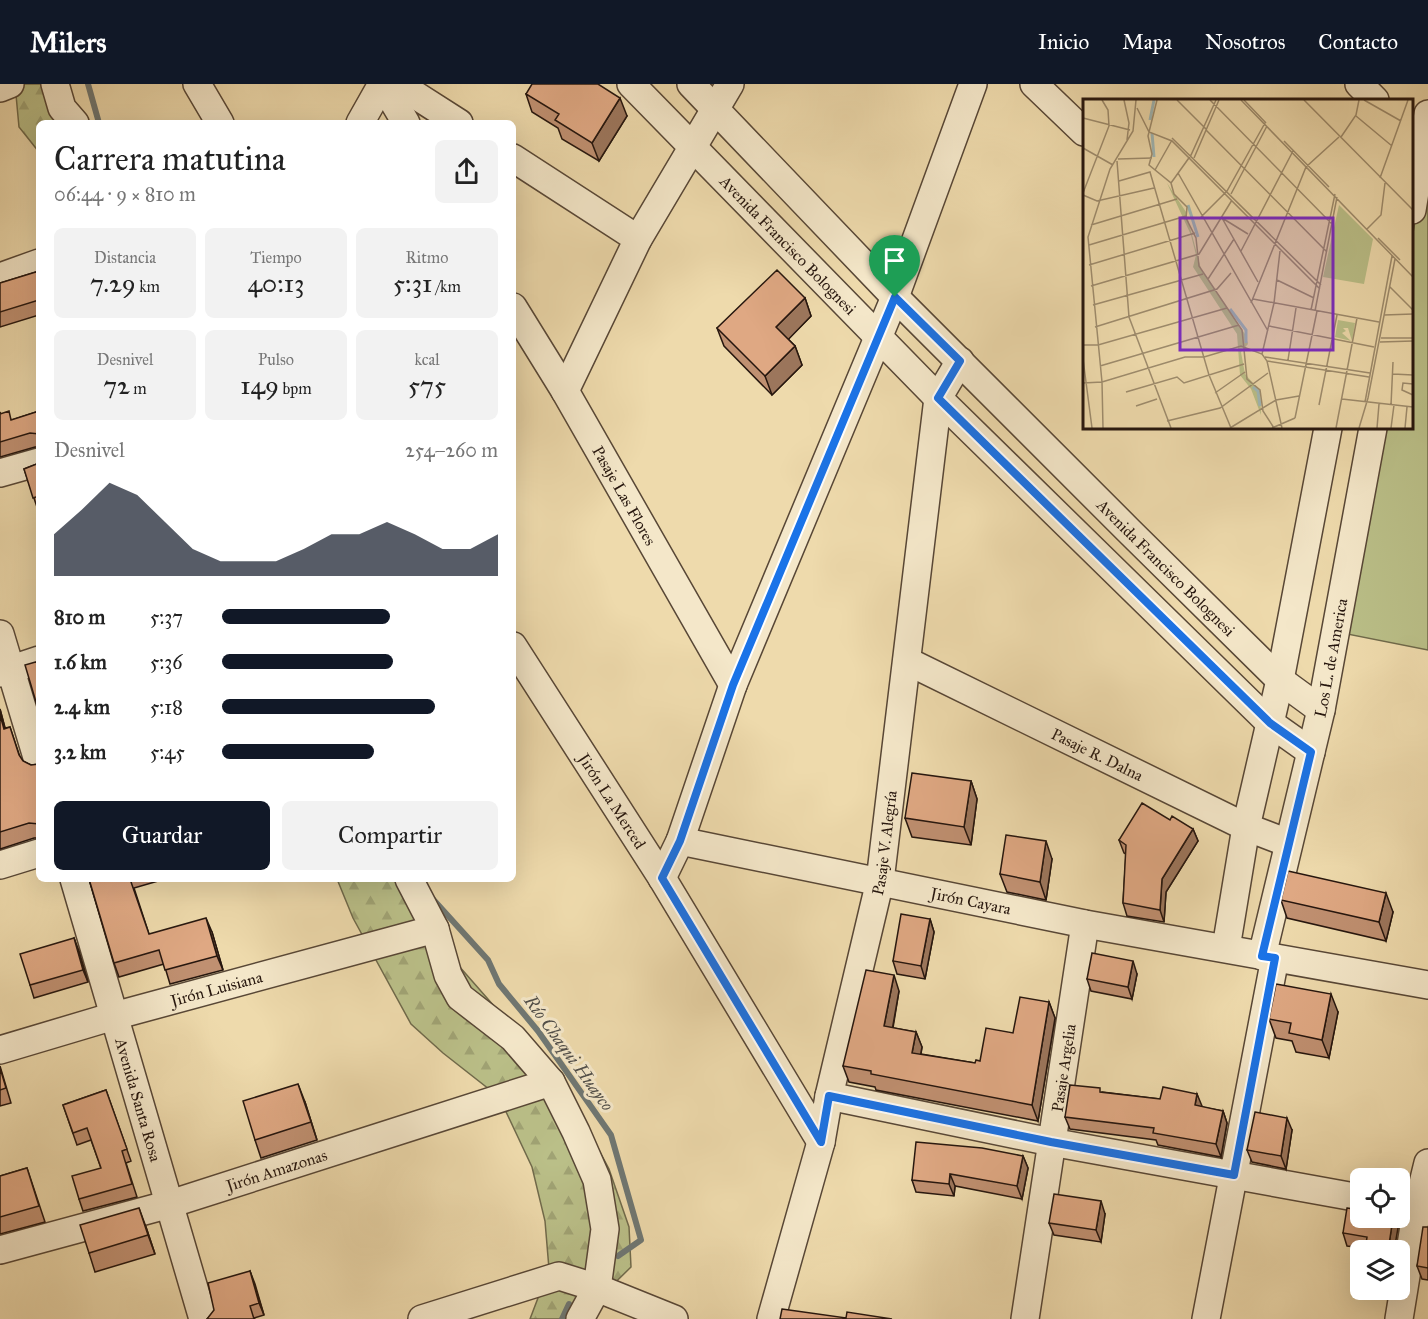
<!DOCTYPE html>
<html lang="es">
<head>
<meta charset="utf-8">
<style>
  body { margin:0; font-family:"IM FELL Great Primer",serif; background:#f2f2f2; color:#222; height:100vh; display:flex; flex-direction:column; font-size:22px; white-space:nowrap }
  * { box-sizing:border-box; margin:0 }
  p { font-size:20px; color:#767676 }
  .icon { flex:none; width:33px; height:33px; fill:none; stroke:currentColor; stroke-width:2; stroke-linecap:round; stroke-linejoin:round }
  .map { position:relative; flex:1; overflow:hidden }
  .drawer { position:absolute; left:36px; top:36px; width:480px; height:762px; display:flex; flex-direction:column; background:#fff; border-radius:9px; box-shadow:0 6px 24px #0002 }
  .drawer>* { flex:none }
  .controls { position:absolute; left:1350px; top:1084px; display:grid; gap:12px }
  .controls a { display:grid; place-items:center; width:60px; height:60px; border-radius:9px; background:#fff; box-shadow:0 6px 24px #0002; font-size:30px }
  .pin { position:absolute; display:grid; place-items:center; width:51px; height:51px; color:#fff; margin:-62px -26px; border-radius:50% 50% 50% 0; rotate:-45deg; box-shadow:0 0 6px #0007 }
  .pin .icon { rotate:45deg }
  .round { display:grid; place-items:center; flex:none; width:63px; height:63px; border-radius:9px; background:#f2f2f2 }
  .head { display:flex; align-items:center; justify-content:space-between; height:102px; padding:0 18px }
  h1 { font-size:33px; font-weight:600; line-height:45px }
  .figures { display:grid; grid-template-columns:repeat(3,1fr); gap:9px; height:102px; padding:6px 18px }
  .figures div { display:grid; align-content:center; border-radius:9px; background:#f2f2f2; text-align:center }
  .figures b { font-size:26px; font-weight:600 }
  .figures small { font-size:16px; font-weight:400 }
  .figures p { font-size:16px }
  .chart { height:168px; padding:12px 18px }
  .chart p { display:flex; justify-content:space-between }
  .chart svg { width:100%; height:108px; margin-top:6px; fill:#111827; opacity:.7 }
  .action { display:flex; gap:12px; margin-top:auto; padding:12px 18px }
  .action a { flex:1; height:69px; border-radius:9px; background:#111827; color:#fff; font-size:24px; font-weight:600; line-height:69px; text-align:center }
  .action a+a { background:#f2f2f2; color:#222 }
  ul { padding:0 18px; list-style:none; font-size:20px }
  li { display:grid; grid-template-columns:96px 72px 1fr; align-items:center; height:45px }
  li i { height:15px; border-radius:8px; background:#111827 }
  header { display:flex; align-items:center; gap:36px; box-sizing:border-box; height:84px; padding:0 30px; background:#111827; color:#fff }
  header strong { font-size:28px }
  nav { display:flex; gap:33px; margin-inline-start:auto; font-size:21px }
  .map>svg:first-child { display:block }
  .forest { fill:url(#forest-firs); stroke:#706a4b; stroke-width:1.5 }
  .garden { fill:#babf88; stroke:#706a4b; stroke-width:1.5 }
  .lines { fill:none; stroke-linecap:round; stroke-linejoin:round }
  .stream { stroke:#6f7773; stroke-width:6 }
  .minor-casing { stroke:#584736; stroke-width:30 }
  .minor { stroke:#f4e7c9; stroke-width:27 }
  .wall { fill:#c09071; stroke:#26160e; stroke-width:1.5 }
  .shaded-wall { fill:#9c765c; stroke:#26160e; stroke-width:1.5 }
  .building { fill:#dfa883; stroke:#26160e; stroke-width:1.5 }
  .route-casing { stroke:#fff; stroke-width:12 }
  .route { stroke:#1a73e8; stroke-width:8 }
  .labels { text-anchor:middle; stroke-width:6; stroke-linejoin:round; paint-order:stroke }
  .street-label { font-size:16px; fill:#26160e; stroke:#f4e7c9 }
  .water-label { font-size:18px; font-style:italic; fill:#504e49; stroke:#f4e7c9 }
  .inset-river { fill:none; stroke:#9fb7b6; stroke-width:3 }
  .inset-road { fill:none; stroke:#9e8c6d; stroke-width:1.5 }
  .view { fill:#7b2cbf; fill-opacity:0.15; stroke:#7b2cbf; stroke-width:3 }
  .inset-edge { fill:none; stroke:#26160e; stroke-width:3 }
</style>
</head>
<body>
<header>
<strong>Milers</strong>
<nav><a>Inicio</a><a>Mapa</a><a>Nosotros</a><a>Contacto</a></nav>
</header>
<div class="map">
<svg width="1428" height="1235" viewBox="0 0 1428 1235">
  <defs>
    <pattern id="forest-firs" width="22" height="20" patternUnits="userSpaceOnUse" patternTransform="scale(1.5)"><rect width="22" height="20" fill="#babf88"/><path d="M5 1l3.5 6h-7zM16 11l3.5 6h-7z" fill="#a0a374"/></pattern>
  </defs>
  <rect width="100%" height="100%" fill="#eedaac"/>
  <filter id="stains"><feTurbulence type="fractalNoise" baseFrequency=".00333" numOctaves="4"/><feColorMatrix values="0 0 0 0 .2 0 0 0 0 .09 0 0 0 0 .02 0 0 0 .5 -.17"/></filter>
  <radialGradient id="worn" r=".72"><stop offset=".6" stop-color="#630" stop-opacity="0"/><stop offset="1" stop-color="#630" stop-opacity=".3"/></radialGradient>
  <!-- forest -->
  <path class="forest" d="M15,0H64L70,39H39V68L19,43Z
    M337,795H400L415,832L545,980L576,1023L609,1085L629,1143L631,1183L578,1235H530L549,1185L545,1137L532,1083L499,1013L443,969L411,940L353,834Z"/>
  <!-- garden -->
  <path class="garden" d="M1428,66V566L1337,548L1376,344H1412V154Z"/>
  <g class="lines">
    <!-- stream -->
    <path class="stream" d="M88,0L99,39
      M431,813L488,876L499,900L538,947L611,1051L641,1156L618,1172
      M562,1235L569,1220"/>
    <!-- minor casing -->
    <g class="minor-casing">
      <g id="minor">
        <path d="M55,0L62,24L75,39"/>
        <path d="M197,0L220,39"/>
        <path d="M383,0L406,39"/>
        <path d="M398,0L459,39"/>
        <path id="s1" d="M631,0L938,314L1270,639L1311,668"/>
        <path id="s2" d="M691,0L895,213L1129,447L1280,596L1321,626"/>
        <path d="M1034,0L1084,48"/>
        <path d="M1359,0L1375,16"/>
        <path d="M0,4L10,0"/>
        <path d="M360,39L382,0"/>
        <path d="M513,74L638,155"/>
        <path d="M1412,126L1428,30"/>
        <path d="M0,193L39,179"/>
        <path id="s3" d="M513,223L565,307L733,601"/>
        <path d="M565,307L638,155L730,0"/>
        <path d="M0,389L39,378"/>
        <path d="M0,550L39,680"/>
        <path id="s4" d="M513,562L662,794L821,1058"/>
        <path id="s5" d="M907,577L1246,743L1288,759"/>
        <path d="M0,589L39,576"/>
        <path id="s6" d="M680,757L1085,840L1428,901"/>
        <path d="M0,781L39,769"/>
        <path d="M662,794L680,757L733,601L895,213L973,0"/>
        <path id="s7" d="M74,795L203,1235"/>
        <path d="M409,795L435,845L448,891L460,913L513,954L551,998L576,1048L597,1096L605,1145L597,1204L580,1235"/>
        <path d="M1226,864L1246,743L1280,596L1328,344"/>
        <path id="s8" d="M1262,872L1321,626L1373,344"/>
        <path id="s9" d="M0,966L114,932L435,845"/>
        <path d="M829,1012L1051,1058L1360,1114"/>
        <path id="s10" d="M0,1166L170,1120L551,998"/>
        <path d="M422,1235L559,1192L597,1204L674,1235"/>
        <path id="s11" d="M771,1235L821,1058L829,1012L880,797L938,314L960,277"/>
        <path id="s12" d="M1025,1235L1085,840"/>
        <path d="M1206,1235L1275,874"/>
        <path d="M1399,1235L1417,1124L1428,1079"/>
      </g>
    </g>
    <!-- minor -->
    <use href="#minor" class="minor"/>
  </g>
  <!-- wall -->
  <path class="wall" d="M526,10L627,32L599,77L562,55L558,44L532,28Z
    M39,187V231L0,243V199Z
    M805,214L811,232L788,255L795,262L802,281L772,311L724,262L717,244Z
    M39,327V363H35L0,373V328L1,330L12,336Z
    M39,379V426H38L24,385Z
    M0,625L5,644L10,643L20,673L23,677L31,681L39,680V754H34L0,765Z
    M971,697L977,715L971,761L912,753L905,734Z
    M1170,736L1193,745L1198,757L1166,808L1164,838L1127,832L1123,819L1126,770L1124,769L1119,756Z
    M1052,775L1046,816L1007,808L1000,790Z
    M89,795H165L134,804L149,850L212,848L223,886L170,900L164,880L119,893L114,879Z
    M1281,816L1393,828L1386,857L1287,834Z
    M930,835L934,848L925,895L897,890L893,877Z
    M74,854L88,898L34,914L30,901Z
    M1137,890L1132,915L1091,907L1087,895Z
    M899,907L893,944L916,948L922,963L921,970L975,979L980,977L1049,918L1055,934L1038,1037L876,1006L875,1003L849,998L843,982Z
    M1338,928L1329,974L1296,968L1292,957L1276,954L1269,935Z
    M0,982L11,1019L0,1022Z
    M106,1006L131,1077L126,1079L137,1113L83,1127L79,1115L101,1084L91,1056L77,1061L63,1021Z
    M1102,1008L1160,1015L1197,1010L1201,1023L1223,1027L1227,1039L1221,1073L1158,1061L1156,1056L1070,1045L1065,1033Z
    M305,1018L317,1056L261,1074L255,1056Z
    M1292,1046L1286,1085L1252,1078L1247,1066Z
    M1023,1072L1028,1084L1022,1115L955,1102L954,1112L916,1108L912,1096Z
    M27,1084L45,1138L0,1150V1092Z
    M1105,1130L1101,1158L1054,1151L1049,1139Z
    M146,1143L155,1170L95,1188L89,1169Z
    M1428,1143V1196L1422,1195L1417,1182Z
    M1398,1144L1365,1164L1347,1162L1343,1149Z
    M250,1187L264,1231L254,1234L255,1235H207Z"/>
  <!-- shaded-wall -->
  <path class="shaded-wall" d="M620,14L627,32L599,77L592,59Z
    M805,214L811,232L783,261L776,243Z
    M795,262L802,281L772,311L765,292Z
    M0,625L9,659L0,631Z
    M971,697L977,715L971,761L964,743Z
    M1193,745L1198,757L1166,808L1164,838L1160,826L1162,795Z
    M1046,757L1052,775L1046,816L1040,798Z
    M1386,809L1393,828L1386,857L1379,838Z
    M206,834L212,848L223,886L217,872Z
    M930,835L934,848L925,895L921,882Z
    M74,854L79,867L88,898L83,886Z
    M1133,877L1137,890L1132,915L1128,903Z
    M894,891L899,907L890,958L884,942Z
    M1331,910L1338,928L1329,974L1322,956Z
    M1049,918L1055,934L1038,1037L1032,1021Z
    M916,948L922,963L918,984L912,969Z
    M298,1000L305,1018L317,1056L311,1038Z
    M1197,1010L1202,1022L1199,1034L1195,1021Z
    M1223,1027L1227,1039L1221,1073L1216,1060Z
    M1287,1034L1292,1046L1286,1085L1281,1072Z
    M1023,1072L1028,1084L1022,1115L1017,1102Z
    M950,1090L955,1102L954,1112L949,1100Z
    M1101,1117L1105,1130L1101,1158L1096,1146Z
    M139,1124L146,1143L155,1170L148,1151Z
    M1393,1134H1394L1398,1144L1394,1167H1388Z
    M250,1187L255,1200L264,1231L259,1219Z"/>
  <!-- building -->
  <path class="building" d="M532,0H598L620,14L592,59L555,36L559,30L526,10Z
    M777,186L805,214L776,243L795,262L765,292L717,244Z
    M39,187V216L0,228V199Z
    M9,327L11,336L39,327V350L30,349L0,358V330Z
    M39,379V412L33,414L24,385Z
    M39,577V628L25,581Z
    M0,631L4,645L10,643L19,671L23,677L31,681L39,680V740L29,739L0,748Z
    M912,689L971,697L964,743L905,734Z
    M1142,719L1170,736L1172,732L1193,745L1162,795L1160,826L1123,819L1126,761L1119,756Z
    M1006,751L1046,757L1040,798L1000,790Z
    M1288,787L1386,809L1379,838L1281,816Z
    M89,795H130L149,850L206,834L217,872L165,886L159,866L114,879Z
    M901,830L930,835L921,882L893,877Z
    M74,854L83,886L30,901L20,870Z
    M1092,869L1133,877L1128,903L1087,895Z
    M866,886L894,891L884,942L916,948L912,969L975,979L976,976L980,977L986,944L1013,949L1020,913L1049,918L1032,1021L871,990V987L843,982Z
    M1276,900L1331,910L1322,956L1289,949L1291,939L1269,935Z
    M0,984L6,1004L0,1006Z
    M298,1000L311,1038L255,1056L243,1017Z
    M1070,1001L1100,1004V1008L1160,1015L1163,1003L1197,1010L1195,1021L1223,1027L1216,1060L1153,1049L1154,1044L1065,1033Z
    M106,1006L127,1065L122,1067L132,1100L79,1115L72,1092L101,1084L87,1044L73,1049L63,1021Z
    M1255,1028L1287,1034L1281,1072L1247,1066Z
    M916,1058L982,1064L1023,1072L1017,1102L950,1090L949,1100L912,1096Z
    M27,1084L39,1122L0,1133V1092Z
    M1054,1110L1101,1117L1096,1146L1049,1139Z
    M139,1124L148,1151L89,1169L80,1141Z
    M1347,1124L1360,1126V1134H1393L1388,1167H1365L1367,1153L1343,1149Z
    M1423,1143H1428V1184L1417,1182Z
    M250,1187L259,1219L250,1222L254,1235H207L214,1226L208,1199Z
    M782,1225L846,1234L847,1228L892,1235H780Z"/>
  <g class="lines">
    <!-- route casing -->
    <g class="route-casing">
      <path id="route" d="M895,213L960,277L938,314L1270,639L1311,668L1262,872L1275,874L1234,1091L1051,1058L829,1012L821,1058L662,794L680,757L733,601Z"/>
    </g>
    <!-- route -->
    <use href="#route" class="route"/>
  </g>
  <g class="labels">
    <!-- street labels -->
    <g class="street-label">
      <text dy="6" stroke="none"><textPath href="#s1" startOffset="225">Avenida Francisco Bolognesi</textPath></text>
      <text dy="6" stroke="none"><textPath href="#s3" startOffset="219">Pasaje Las Flores</textPath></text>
      <text dy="6" stroke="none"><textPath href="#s2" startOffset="678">Avenida Francisco Bolognesi</textPath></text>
      <text dy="6" stroke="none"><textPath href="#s8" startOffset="306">Los L. de America</textPath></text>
      <text dy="6" stroke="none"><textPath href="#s5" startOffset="212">Pasaje R. Dalna</textPath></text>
      <text dy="6" stroke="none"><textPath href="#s4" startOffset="184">Jirón La Merced</textPath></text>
      <text dy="6" stroke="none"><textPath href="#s11" startOffset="490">Pasaje V. Alegría</textPath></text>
      <text dy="6" stroke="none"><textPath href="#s6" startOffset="297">Jirón Cayara</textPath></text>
      <text dy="6" stroke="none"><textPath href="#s9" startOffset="225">Jirón Luisiana</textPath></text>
      <text dy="6" stroke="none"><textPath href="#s12" startOffset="254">Pasaje Argelia</textPath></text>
      <text dy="6" stroke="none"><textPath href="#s7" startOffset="230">Avenida Santa Rosa</textPath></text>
      <text dy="6" stroke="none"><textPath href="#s10" startOffset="288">Jirón Amazonas</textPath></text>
    </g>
    <!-- water labels -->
    <g class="water-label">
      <text transform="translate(569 969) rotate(54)" y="6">Río Chaqui Huayco</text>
    </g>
  </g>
  <!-- overview -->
  <g transform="translate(1083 15)">
    <rect width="330" height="330" fill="#eedaac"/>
    <path d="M84,84L103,113L118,170L162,235L165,245L158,253L162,275L177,292L178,316L168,290L157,276L154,235L110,168L113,156L108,136Z" fill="#babf88"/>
    <path d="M255,221L272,224L269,242L265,229H260L263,232L259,234L268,242L252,238Z" fill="#babf88"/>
    <path d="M256,106L290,140L281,185L240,178Z" fill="#babf88"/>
    <path class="inset-river" d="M67,21L71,1M69,34L71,58M105,106L115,138M147,210L163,231V244M170,288L175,292L177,307"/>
    <path class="inset-road" d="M41,1L46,24L44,41M74,1L65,37L69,55L66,66L88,84L91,95L104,108L103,119L113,139L116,167L159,231L164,280L177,291L180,312L191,329M94,1L123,30M127,1L249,125M158,1L330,178M161,1L183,24M221,1L330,111M281,1L318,22M54,9L66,33L89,42L237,190M273,17L309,47M0,19L47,31M123,31L244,153M258,38L273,16L276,1M89,39L238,186M201,42L246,88M0,49L30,66M111,59L136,1M35,60L69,59M34,62L46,218L88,329M72,71L89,41M95,74L185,232M297,79L325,1M36,82L67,73L126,276L148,329M88,84L108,56L133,1M0,94L26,27L25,11L19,1M148,95L184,27M0,96L14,102L71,89M118,118L144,92L182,24M139,119L175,183M139,119L165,135M8,126L94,100M284,130L298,116L302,84M295,139L317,161M6,146L103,117M158,152L210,52M6,166L112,134M125,180L151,140M194,181L231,199M8,187L116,155L149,101M306,187L330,211M170,200L296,223M168,204L223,68L256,38M10,206L120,175M228,211L252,95M232,212L254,98M301,216L330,215M186,227L291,248M12,228L134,190L148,174M298,239H330M297,243L330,242M0,246H15L144,209M179,255L191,204L197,152M182,258L287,274M0,260L9,329M205,261L213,209M184,262L286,278M17,267L156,226M310,275L330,276M0,284L19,283L102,258H121L158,247L179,255L184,262L199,329M330,285L320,284L319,291L330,296M43,293L94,278L101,284L161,265M132,294L162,273M259,300L330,308M282,303L309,157M236,306L254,216M308,306L310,263M53,307L74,300M212,319L234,212M84,322L137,309L185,274M20,329L19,283L5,138L27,70L50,32L53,1M147,329L193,301L216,297M189,329L212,319M253,329L274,219M276,329L285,299L312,160M294,329L296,305M308,329L311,306M322,329L324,308"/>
    <path class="view" d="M97,119H250V251H97Z"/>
    <rect width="330" height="330" class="inset-edge"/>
  </g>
  <rect width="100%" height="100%" filter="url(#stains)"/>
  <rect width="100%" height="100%" fill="url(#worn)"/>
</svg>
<div class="controls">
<a><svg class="icon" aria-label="locate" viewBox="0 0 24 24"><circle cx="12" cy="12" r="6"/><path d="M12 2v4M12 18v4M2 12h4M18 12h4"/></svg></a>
<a><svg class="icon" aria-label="layers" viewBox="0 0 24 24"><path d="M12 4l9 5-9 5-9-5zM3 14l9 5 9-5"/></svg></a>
</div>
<div class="pin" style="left:895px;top:213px;background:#1e9e55"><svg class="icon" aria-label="arrive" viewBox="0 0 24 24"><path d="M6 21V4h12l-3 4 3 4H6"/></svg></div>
<section class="drawer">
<div class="head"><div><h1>Carrera matutina</h1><p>06:44 · 9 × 810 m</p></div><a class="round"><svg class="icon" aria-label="share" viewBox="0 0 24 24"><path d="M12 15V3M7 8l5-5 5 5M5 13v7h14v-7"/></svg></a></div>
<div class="figures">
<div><p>Distancia</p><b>7.29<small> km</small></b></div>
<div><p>Tiempo</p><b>40:13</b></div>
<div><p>Ritmo</p><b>5:31<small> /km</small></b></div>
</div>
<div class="figures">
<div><p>Desnivel</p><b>72<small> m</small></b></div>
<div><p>Pulso</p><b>149<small> bpm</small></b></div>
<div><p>kcal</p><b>575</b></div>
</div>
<div class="chart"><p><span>Desnivel</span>254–260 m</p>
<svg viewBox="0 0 160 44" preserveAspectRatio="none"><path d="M0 44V27L10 17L20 6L30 11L40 22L50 33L60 38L70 38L80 38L90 33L100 27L110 27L120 22L130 27L140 33L150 33L160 27V44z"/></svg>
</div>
<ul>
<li><b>810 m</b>5:37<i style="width:61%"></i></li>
<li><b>1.6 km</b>5:36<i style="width:62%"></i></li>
<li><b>2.4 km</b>5:18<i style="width:77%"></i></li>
<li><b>3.2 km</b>5:45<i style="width:55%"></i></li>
</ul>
<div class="action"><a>Guardar</a><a>Compartir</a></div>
</section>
</div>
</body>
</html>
